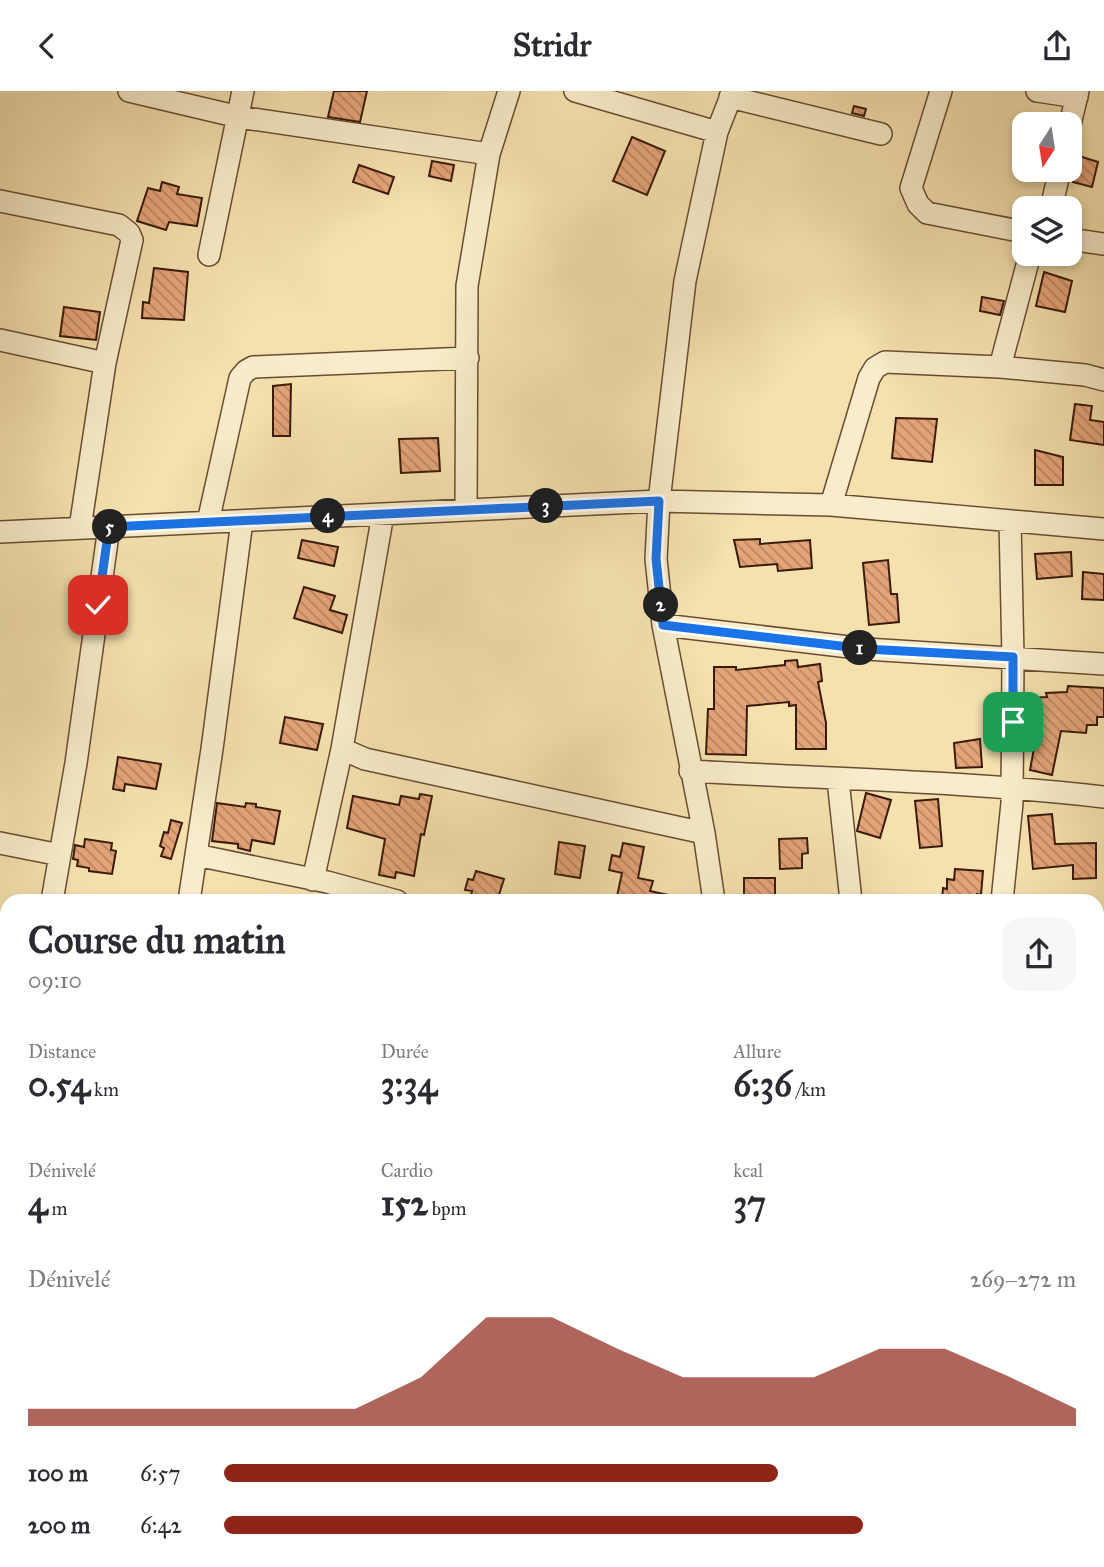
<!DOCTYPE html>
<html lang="fr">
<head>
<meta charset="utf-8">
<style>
  body { margin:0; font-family:"IM FELL Great Primer",serif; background:#f7f7f7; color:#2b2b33; height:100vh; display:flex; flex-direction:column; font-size:26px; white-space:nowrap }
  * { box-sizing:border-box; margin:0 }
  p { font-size:23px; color:#7c7c81 }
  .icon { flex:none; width:38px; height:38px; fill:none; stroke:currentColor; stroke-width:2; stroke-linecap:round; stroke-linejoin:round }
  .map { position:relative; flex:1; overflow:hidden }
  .panel { position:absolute; left:0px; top:803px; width:1104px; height:674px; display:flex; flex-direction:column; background:#fff; border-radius:21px 21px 0 0; box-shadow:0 4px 10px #0003 }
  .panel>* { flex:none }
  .needle { width:46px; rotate:192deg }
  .tools { position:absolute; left:1012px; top:21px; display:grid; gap:14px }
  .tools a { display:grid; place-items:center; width:70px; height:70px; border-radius:14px; background:#fff; box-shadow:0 4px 10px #0003; font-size:35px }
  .pin { position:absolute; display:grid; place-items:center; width:60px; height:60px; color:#fff; margin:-30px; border-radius:14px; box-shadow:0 4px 10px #0006 }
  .km { position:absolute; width:35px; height:35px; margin:-18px; border-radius:50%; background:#222; color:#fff; font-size:19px; line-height:35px; text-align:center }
  .round { display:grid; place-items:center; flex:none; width:74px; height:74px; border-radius:21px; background:#f7f7f7 }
  .overview { display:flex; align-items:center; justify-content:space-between; height:119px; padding:0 28px }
  h1 { font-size:38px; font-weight:700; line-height:52px }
  .figures { display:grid; grid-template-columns:repeat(3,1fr); gap:10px; height:119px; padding:7px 28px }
  .figures div { display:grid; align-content:center }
  .figures b { font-size:35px; font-weight:700 }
  .figures small { font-size:19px; font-weight:400 }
  .figures p { font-size:19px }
  .chart { height:196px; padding:14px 28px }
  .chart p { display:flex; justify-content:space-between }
  .chart svg { width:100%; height:126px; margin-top:7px; fill:#8f2418; opacity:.7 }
  ul { padding:0 28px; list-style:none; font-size:23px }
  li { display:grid; grid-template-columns:112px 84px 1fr; align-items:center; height:52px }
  li i { height:18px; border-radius:9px; background:#8f2418 }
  header { display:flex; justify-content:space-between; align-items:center; height:91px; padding:0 28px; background:#fff; font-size:32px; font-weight:700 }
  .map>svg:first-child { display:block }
  .building { fill:url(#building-back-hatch); stroke:#3b1a0a; stroke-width:2 }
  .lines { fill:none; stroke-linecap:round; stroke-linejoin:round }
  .minor-casing { stroke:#694c33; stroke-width:24 }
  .minor { stroke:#f8ecca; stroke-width:21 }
  .route-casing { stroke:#fff; stroke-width:14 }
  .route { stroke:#1a73e8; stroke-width:9 }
</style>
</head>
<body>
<header><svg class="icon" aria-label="back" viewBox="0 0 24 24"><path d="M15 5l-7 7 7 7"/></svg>Stridr<svg class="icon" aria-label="share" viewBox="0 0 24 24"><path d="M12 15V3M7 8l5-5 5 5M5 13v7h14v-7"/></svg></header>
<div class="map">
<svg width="1104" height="1476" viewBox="0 0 1104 1476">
  <defs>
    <pattern id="building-back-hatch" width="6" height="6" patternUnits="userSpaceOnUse" patternTransform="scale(1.75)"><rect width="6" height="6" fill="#e3a478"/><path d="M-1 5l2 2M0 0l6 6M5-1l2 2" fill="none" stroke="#b98561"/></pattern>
  </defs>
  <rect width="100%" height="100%" fill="#f4e1ae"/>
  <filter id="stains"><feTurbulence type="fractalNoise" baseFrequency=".00286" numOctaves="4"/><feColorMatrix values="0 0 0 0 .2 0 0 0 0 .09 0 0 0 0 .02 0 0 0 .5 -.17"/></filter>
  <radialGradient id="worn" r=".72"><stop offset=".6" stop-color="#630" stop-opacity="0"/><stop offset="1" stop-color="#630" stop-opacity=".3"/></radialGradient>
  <!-- building -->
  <path class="building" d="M334,0H367L360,31L328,26Z
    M854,15L866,18L864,25L852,22Z
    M632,46L665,60L647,104L613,90Z
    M1079,65L1098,71L1092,96L1073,91Z
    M432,70L454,74L451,90L429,85Z
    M359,74L394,86L388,103L353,91Z
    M162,91L179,96L177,103L202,107L197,135L169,131L166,139L137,130L148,97L160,100Z
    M154,177L188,181L184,229L142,227L143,211L149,212Z
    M1044,181L1072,190L1065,221L1036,215Z
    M982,206L1004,210L1000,224L980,220Z
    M64,216L100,221L96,249L60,245Z
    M291,293L290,345H273V295Z
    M1075,313L1092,315L1090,329L1104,331V354L1070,349Z
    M896,327L937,328L932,371L892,367Z
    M438,347L440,380L401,382L399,348Z
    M1035,359L1063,366V394H1035Z
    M760,448V453L810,449L812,477L778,480L777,473L740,476L734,449Z
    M302,449L338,456L334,475L298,467Z
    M1071,461L1072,485L1037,488L1035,463Z
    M888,469L891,503H897L899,531L869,534L863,472Z
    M1083,481L1104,483V509L1082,508Z
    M304,496L335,505L330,519L347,524L342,542L294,527Z
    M797,569L798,576L820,573L822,590L818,591L826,632V658H796V614L789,615V611L747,615L746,664L706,663L708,618H714V576H736V579L785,574V570Z
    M1068,595L1104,597V626H1097V634H1087L1086,642L1061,640L1052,684L1030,679L1038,636L1026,637V607L1047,606L1046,602L1067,601Z
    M285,626L323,633L317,659L280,652Z
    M980,648L982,676L956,677L954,652Z
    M118,666L161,673L156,698L125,693L124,700L113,698Z
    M866,702L891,709L880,747L857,740Z
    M420,703L432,705L424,744L421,743L414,785L396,781L395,787L379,784L385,748L347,737L353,705L399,714L401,705L419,708Z
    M938,708L942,755L920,757L915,710Z
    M217,712L245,716L246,712L256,713V716L280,720L274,753L252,749L250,760L238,757V753L212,750Z
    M1052,723L1055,753L1096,752V787L1073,788V774L1033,778L1028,725Z
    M171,729L182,732L171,768L161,765L164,757L160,755L164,741L168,742Z
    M807,747L808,762L802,763V777L780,778L779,748Z
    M85,748L112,752L111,759L116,760L112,783L89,780V777L77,775L78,769L73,768L75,754L84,756Z
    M559,751L585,755L580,787L555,783Z
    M623,752L644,756L638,787L653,790L650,800L673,805L672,810H616L622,782L609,779L612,764L620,766Z
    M955,778L983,780L981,804L977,803V810H942L943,797L947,798V788L954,789Z
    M476,780L504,788L497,810L471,805L472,800L465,799L468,788L473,789Z
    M744,787H775V810H744Z"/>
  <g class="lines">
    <!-- minor casing -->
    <g class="minor-casing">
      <path id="minor" d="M129,0L239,26L489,63
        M575,0L717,41
        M941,0L911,97L918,113L927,122L1024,141
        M1037,0L1077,6
        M730,6L881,43
        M1069,38L1078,0
        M0,110L119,134L129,142L132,149L105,272L80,437
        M1051,117L1060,79
        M1069,148L1104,153
        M209,164L243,0
        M0,249L105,272
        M1000,276L1030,163
        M831,414L869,287L875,277L885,271L1000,276L1085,284L1104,289
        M466,419L467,195L489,63L509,0
        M208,431L240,287L246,280L253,276L468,267
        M0,441L659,410L831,414L1104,438
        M663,534L866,558L1104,573
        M342,658L365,668L704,742
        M690,680C828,688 967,690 1104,706
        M838,689L851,810
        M0,752L60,764
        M196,764L327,791L397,810
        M313,789L342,658L383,423
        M52,810L76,672L109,436
        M189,810L212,658L242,430
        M714,810L704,742L663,534L656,468L659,410L685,190L717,41L733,0
        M1002,810L1012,712L1013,566L1010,430
        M1097,848H1104
        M0,868L7,870
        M1097,927L1104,922
        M0,930L7,905
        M0,1093L7,1095
        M1097,1105L1104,1106
        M0,1253L7,1254
        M1097,1360H1104
        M0,1392L7,1393
        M1011,1470L1012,1476
        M139,1476L140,1470
        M356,1476L358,1470
        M651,1476L654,1470
        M808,1476L811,1470"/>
    </g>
    <!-- minor -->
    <use href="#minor" class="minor"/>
  </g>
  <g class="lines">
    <!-- route casing -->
    <g class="route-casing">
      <path id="route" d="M98,514L109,436L659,410L656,468L663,534L866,558L1013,566V631"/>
    </g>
    <!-- route -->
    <use href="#route" class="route"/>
  </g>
  <rect width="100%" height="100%" filter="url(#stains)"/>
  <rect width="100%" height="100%" fill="url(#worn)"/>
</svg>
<div class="tools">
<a><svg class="needle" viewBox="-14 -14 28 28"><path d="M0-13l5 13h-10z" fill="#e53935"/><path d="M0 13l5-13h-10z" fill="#7c7c81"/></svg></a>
<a><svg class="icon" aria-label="layers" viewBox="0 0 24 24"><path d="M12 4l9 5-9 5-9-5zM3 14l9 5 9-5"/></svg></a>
</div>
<div class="pin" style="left:1013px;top:631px;background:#1e9e55"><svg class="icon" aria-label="arrive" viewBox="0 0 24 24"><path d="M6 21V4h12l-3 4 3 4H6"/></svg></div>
<div class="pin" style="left:98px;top:514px;background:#d93025"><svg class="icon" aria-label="check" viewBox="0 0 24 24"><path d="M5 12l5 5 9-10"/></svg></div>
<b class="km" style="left:860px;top:557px">1</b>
<b class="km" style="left:661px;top:514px">2</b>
<b class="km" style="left:546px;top:415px">3</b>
<b class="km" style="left:328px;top:425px">4</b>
<b class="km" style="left:110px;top:436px">5</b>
<section class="panel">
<div class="overview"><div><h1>Course du matin</h1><p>09:10</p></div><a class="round"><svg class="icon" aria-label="share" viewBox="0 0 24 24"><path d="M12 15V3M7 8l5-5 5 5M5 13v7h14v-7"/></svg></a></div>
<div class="figures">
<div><p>Distance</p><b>0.54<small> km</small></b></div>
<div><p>Durée</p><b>3:34</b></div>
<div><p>Allure</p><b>6:36<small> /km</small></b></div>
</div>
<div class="figures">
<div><p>Dénivelé</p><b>4<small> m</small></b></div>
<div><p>Cardio</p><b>152<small> bpm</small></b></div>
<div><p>kcal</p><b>37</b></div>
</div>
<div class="chart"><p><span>Dénivelé</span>269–272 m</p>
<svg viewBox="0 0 160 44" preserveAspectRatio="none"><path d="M0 44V38L10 38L20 38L30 38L40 38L50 38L60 27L70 6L80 6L90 17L100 27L110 27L120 27L130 17L140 17L150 27L160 38V44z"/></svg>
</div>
<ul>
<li><b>100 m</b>6:57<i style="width:65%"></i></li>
<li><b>200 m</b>6:42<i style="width:75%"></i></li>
</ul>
</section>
</div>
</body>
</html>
